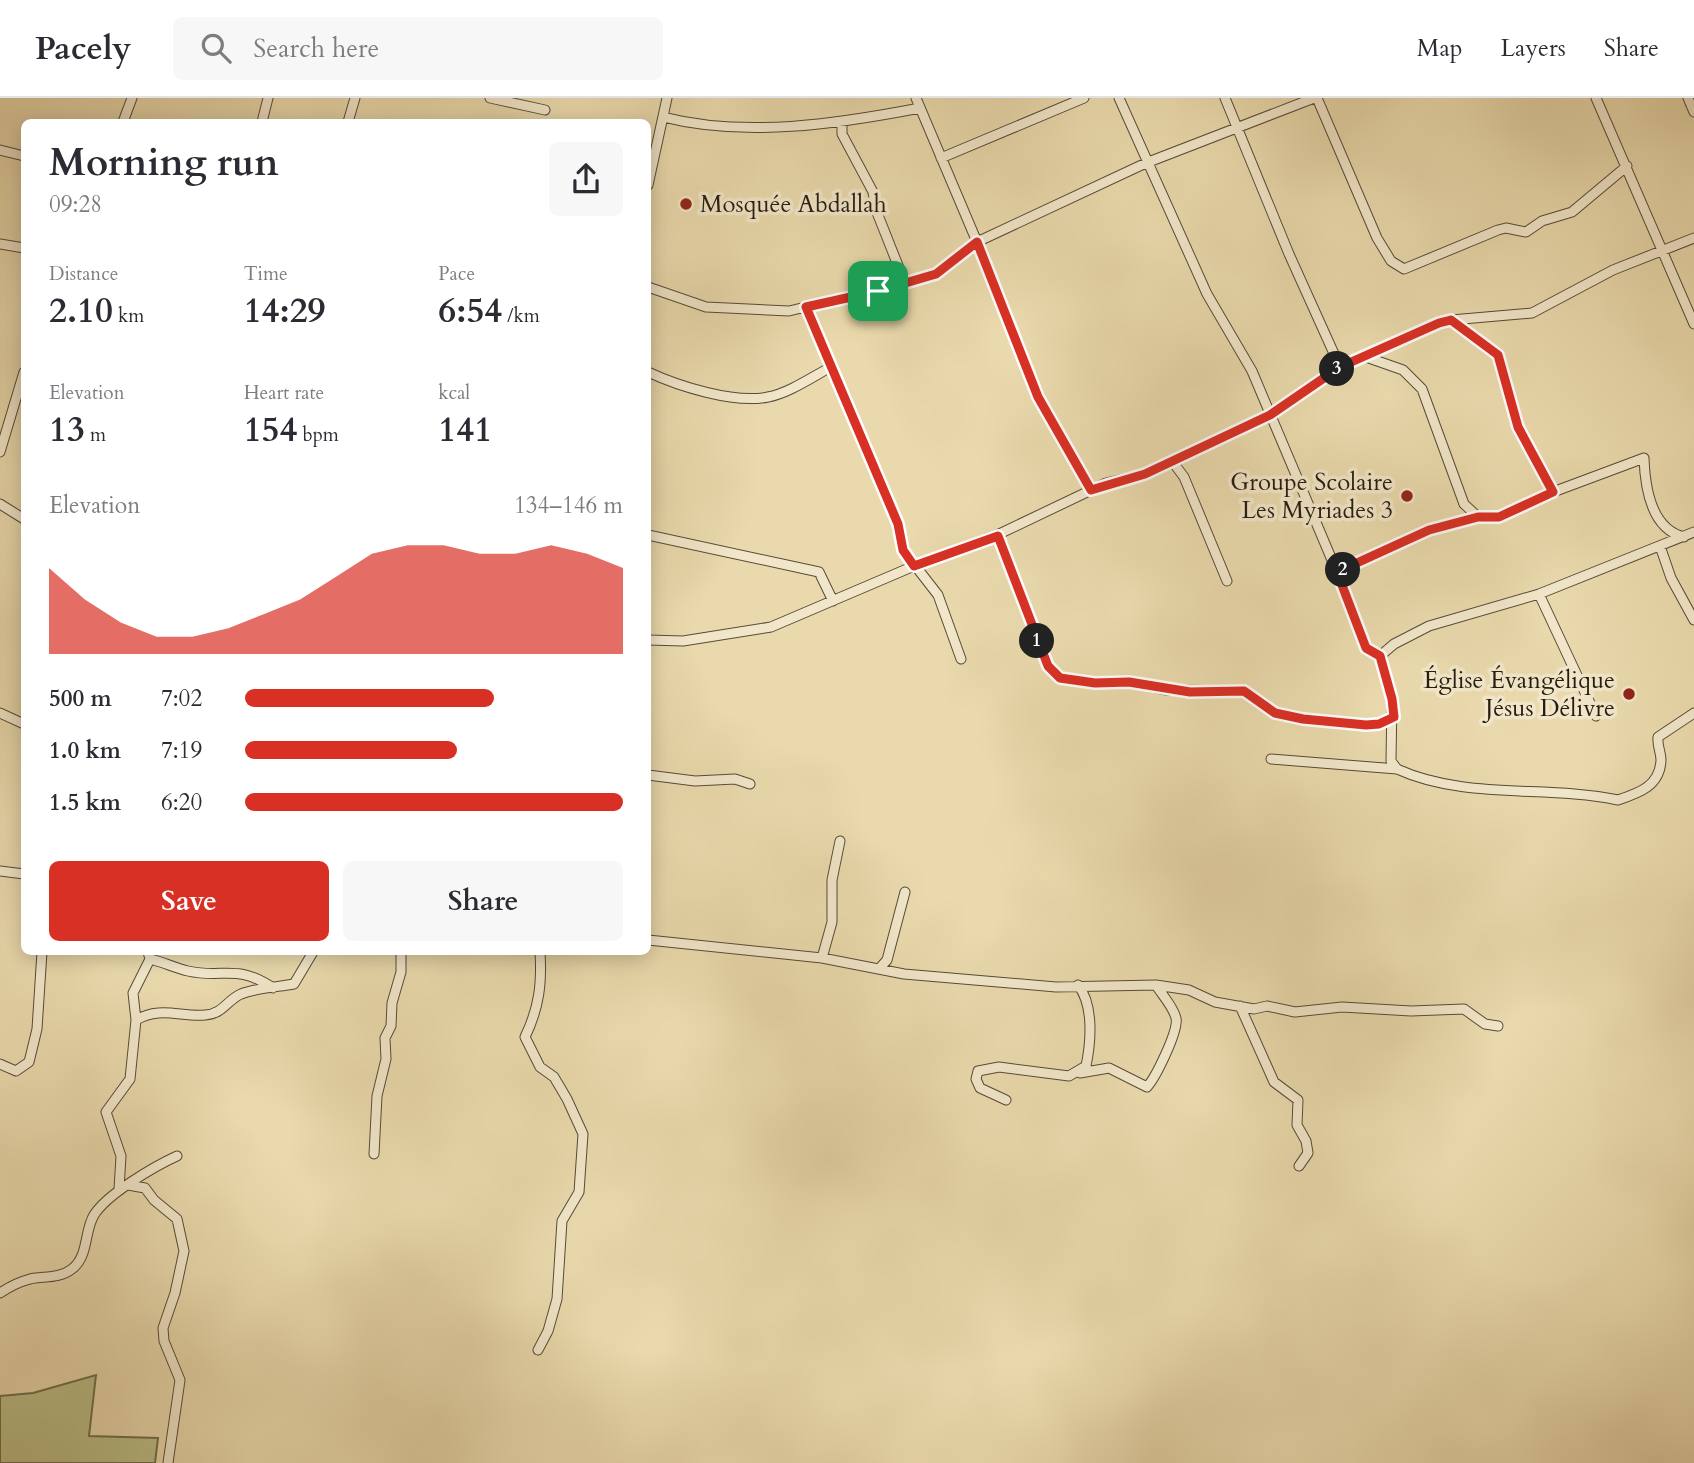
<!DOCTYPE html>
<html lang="en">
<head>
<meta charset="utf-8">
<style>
  body { margin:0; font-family:Cardo,serif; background:#f7f7f7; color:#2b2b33; height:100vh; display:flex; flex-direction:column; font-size:26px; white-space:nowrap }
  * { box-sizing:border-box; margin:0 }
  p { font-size:23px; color:#7c7c81 }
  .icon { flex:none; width:38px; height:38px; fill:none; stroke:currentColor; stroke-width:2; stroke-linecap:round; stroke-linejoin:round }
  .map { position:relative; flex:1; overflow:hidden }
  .panel { position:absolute; left:21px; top:21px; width:630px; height:836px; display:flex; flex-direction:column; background:#fff; border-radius:10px; box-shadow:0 4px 18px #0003 }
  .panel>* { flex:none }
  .pin { position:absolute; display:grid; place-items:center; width:60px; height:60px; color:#fff; margin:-30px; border-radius:14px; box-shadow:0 4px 10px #0006 }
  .km { position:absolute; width:35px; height:35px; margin:-18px; border-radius:50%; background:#222; color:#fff; font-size:19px; line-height:35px; text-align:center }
  .round { display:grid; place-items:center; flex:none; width:74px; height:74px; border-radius:10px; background:#f7f7f7 }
  .summary { display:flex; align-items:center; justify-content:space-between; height:119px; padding:0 28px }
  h1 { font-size:38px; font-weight:600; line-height:52px }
  .metrics { display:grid; grid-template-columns:repeat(3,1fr); gap:10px; height:119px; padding:7px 28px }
  .metrics div { display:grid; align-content:center }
  .metrics b { font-size:35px; font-weight:600 }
  .metrics small { font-size:19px; font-weight:400 }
  .metrics p { font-size:19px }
  .chart { height:196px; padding:14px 28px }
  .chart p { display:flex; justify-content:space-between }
  .chart svg { width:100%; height:126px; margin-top:7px; fill:#d93025; opacity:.7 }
  .primary-button { display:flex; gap:14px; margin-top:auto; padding:14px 28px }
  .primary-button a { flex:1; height:80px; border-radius:10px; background:#d93025; color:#fff; font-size:28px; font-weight:600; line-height:80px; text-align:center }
  .primary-button a+a { background:#f7f7f7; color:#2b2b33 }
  ul { padding:0 28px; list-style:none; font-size:23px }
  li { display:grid; grid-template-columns:112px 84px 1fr; align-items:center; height:52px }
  li i { height:18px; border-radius:9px; background:#d93025 }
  header { display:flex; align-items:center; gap:42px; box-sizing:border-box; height:98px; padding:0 35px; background:#fff; border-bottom:2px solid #e1e1e2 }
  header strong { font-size:33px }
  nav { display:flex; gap:38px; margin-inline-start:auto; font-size:24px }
  .search { width:490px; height:63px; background:#f7f7f7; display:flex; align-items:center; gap:18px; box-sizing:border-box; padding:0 24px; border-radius:10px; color:#7c7c81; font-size:26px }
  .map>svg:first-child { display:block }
  .green { fill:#babe87; stroke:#706d4c; stroke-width:2 }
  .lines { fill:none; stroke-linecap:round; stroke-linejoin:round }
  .minor-casing { stroke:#564b37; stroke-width:11 }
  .minor { stroke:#f1e6c9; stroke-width:9 }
  .route-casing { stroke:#fff; stroke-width:14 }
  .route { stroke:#d93025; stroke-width:9 }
  .poi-dot { fill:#8f2418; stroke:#f1e6c9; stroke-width:2.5 }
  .labels { text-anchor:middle; stroke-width:7; stroke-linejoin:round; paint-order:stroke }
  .poi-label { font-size:24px; fill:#251c10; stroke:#f1e6c9; text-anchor:end }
</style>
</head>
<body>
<header>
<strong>Pacely</strong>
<div class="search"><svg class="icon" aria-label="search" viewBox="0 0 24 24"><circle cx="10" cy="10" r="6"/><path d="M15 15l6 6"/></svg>Search here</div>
<nav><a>Map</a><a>Layers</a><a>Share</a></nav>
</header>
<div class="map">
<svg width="1694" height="1365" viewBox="0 0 1694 1365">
  <rect width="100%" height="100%" fill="#e9d9ac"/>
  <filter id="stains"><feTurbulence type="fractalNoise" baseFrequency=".00286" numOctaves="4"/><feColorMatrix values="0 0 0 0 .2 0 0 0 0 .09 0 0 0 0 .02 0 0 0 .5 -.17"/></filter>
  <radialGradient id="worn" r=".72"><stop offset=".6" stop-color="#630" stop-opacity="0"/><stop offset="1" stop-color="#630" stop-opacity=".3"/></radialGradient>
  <!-- green -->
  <path class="green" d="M96,1277L89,1338L158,1340L155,1365H0V1298L33,1295Z"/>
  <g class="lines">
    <!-- minor casing -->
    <g class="minor-casing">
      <path id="minor" d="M490,0L545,12
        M916,0L977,144L1038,299L1091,392
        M1119,0L1207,196L1252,273L1337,474L1366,550L1380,558L1392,601L1391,663L1397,671
        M1225,0L1289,156L1340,269
        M1317,0L1377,140L1391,163L1404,171L1498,132L1506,130L1526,134L1542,123L1572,114L1627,68
        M1596,0L1694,226
        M1688,0L1694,14
        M663,19C745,40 837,26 920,10
        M842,23V36L873,94L876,112L905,185
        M123,24L132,0
        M262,24L268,0
        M348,24L355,0
        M0,52L24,58
        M941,60L1084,0
        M648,87L667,0
        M0,146L24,150
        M648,189L706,209L789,213L905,185L936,175L977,144L1146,65L1314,0
        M806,209L898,426L903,452L938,497L961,561
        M1452,223L1498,257L1518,329L1553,394
        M1366,259L1403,272L1422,291L1464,406L1478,419
        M648,274C678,288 734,306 768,299C789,295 812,279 831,269
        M0,354L24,274
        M1172,363L1184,379L1227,483
        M0,406L24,421
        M648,437L819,474L833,503
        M997,437L1043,557L1048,568L1060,580L1095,585L1129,584L1165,592L1244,593L1275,615L1303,621L1366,627H1379L1394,619
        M1660,448L1671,480L1694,522
        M1337,474L1429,432L1478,419H1499L1553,394L1644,360C1645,389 1651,431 1684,439
        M1539,496L1596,618
        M648,542L683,543L771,529L914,468L997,437L1106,385L1145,376L1270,317L1340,269L1423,231L1451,222L1532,215L1613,172L1694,140
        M1380,558L1394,546L1429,528L1539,496L1694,434
        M0,615L24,626
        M1271,661L1397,671C1465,702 1546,687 1618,702C1639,695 1660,688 1661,662C1661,654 1657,648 1658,639L1694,615
        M648,677L695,683L735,681L750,686
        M0,773L24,776
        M648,842L822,860L904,876L1056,889L1156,887L1189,892L1215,904L1254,911L1267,908L1295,914L1342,909L1411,913L1464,911L1485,926L1498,928
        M822,860L832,824V782L840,743
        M150,861C163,864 175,870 188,873C224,881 236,865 273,890
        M879,871L887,862L905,794
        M1240,908L1274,984L1298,1002L1297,1027L1306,1043L1308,1055L1299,1068
        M136,922L133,895L150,861L148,854
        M0,966L16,973L29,964L37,931L42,854
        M1080,975L1109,970L1147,989C1156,979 1179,932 1176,920C1173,908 1162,897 1156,887
        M1006,1002L980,990L976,981L978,973L999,969L1069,978L1086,968C1091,944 1094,907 1078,887
        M374,1056L377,998L386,961L385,940L391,928L392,905L401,874V854
        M128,1087L145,1090L154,1102L177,1121L184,1153L175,1195L163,1230L164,1243L180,1282L168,1365
        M119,1091L121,1058L106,1014L130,981L136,922C160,908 180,919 205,917C223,916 227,902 241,896C257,890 277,889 294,886L313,854
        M0,1195C9,1189 19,1184 30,1181C44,1178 59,1181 72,1171C89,1158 84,1133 94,1117C107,1096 155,1068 177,1058
        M538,1252L548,1233L557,1201L562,1123L579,1094L583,1036L567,1001L554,979L540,969L525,939C539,910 542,886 540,854"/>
    </g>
    <!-- minor -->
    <use href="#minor" class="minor"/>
  </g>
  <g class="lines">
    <!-- route casing -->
    <g class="route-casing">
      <path id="route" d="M977,144L1038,299L1091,392L1145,376L1270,317L1340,269L1439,225L1451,222L1498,257L1518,329L1553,394L1499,419H1478L1429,432L1337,474L1366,550L1380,558L1392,601L1394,619L1379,626L1366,627L1303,621L1275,615L1244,593L1190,594L1129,584L1095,585L1060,580L1048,568L998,438L914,468L903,452L898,426L806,209L878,193L936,176Z"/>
    </g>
    <!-- route -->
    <use href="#route" class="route"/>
  </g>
  <!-- markers -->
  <g class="poi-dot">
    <circle cx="686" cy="106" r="7"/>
    <circle cx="1407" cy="398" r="7"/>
    <circle cx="1629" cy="596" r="7"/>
  </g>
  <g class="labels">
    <!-- poi labels -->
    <g class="poi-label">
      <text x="700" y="114" text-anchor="start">Mosquée Abdallah</text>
      <text x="1393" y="392">Groupe Scolaire<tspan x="1393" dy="28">Les Myriades 3</tspan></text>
      <text x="1615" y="590">Église Évangélique<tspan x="1615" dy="28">Jésus Délivre</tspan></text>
    </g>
  </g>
  <rect width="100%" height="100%" filter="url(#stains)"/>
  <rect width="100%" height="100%" fill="url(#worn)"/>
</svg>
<div class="pin" style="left:878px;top:193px;background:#1e9e55"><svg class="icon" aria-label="arrive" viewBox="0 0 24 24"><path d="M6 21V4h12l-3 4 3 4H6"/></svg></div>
<b class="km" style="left:1037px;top:543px">1</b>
<b class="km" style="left:1343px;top:472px">2</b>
<b class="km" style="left:1337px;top:271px">3</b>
<section class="panel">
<div class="summary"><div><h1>Morning run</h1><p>09:28</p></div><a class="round"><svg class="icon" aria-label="share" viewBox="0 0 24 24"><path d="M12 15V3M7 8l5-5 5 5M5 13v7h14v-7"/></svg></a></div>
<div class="metrics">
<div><p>Distance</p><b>2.10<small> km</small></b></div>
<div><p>Time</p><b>14:29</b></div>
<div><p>Pace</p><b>6:54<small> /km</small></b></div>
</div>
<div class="metrics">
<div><p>Elevation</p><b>13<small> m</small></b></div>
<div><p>Heart rate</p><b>154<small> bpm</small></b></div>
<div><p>kcal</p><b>141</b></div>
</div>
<div class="chart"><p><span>Elevation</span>134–146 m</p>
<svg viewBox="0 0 160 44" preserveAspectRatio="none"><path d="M0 44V14L10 25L20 33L30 38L40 38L50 35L60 30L70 25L80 17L90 9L100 6L110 6L120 9L130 9L140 6L150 9L160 14V44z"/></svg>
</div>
<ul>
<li><b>500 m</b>7:02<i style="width:66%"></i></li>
<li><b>1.0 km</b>7:19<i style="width:56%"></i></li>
<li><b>1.5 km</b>6:20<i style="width:100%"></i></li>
</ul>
<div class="primary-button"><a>Save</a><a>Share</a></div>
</section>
</div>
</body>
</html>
